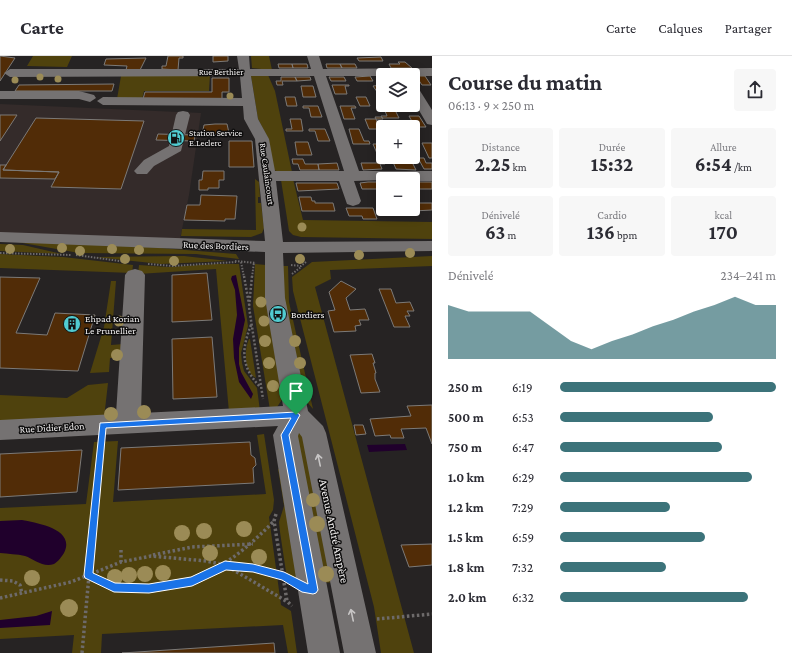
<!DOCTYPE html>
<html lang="fr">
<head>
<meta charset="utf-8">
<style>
  body { margin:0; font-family:"Crimson Pro",serif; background:#f7f7f7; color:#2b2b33; height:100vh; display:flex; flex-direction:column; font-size:15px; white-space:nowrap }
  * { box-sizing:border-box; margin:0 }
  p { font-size:13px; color:#7c7c81 }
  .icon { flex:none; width:22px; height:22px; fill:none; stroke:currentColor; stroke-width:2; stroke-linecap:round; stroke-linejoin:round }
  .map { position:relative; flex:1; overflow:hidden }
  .sheet { display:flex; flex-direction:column; background:#fff; width:360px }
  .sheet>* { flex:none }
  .controls { position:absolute; left:376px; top:12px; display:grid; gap:8px }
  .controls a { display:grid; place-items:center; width:44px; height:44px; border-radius:4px; background:#fff; box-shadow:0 2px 10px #0003; font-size:20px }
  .pin { position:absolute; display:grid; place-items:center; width:34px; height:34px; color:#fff; margin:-41px -17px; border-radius:50% 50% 50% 0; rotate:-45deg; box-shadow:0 0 4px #0007 }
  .pin .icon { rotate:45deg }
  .round { display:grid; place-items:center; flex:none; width:42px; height:42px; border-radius:4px; background:#f7f7f7 }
  .summary { display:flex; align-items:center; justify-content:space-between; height:68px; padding:0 16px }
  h1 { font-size:22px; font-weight:700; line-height:30px }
  .figures { display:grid; grid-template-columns:repeat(3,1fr); gap:6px; height:68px; padding:4px 16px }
  .figures div { display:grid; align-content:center; border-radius:4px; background:#f7f7f7; text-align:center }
  .figures b { font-size:20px; font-weight:700 }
  .figures small { font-size:11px; font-weight:400 }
  .figures p { font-size:11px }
  .chart { height:112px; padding:8px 16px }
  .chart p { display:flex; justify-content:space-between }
  .chart svg { width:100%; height:72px; margin-top:4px; fill:#3c737a; opacity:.7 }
  ul { padding:0 16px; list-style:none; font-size:13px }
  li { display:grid; grid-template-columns:64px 48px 1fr; align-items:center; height:30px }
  li i { height:10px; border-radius:5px; background:#3c737a }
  header { display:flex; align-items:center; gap:24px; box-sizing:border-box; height:56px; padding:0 20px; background:#fff; border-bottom:1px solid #e1e1e2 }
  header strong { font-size:19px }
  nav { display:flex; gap:22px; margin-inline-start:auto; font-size:14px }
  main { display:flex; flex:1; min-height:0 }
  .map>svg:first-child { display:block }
  .built { fill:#342b2a }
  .green { fill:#4f420d }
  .water { fill:#20002c }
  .building { fill:#512c07; stroke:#7c7a78 }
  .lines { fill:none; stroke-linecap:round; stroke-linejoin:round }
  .path-far2 { stroke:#6d6a6a; stroke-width:2; stroke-dasharray:1.5 1.5; stroke-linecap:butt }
  .path-far1 { stroke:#6d6a6a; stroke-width:2.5; stroke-dasharray:2 2; stroke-linecap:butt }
  .path { stroke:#6d6a6a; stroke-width:3.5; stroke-dasharray:2.5 2.5; stroke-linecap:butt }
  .minor { fill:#757272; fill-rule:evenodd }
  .tree { fill:#9b8b56 }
  .oneway { stroke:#c7c5c5 }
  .route { fill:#1a73e8; stroke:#fff; fill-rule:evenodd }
  .labels { text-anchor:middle; stroke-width:3; stroke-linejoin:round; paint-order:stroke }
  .far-street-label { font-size:9px; fill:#f3f1f1; stroke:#0e0d0d }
  .far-poi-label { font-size:9px; fill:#f3f1f1; stroke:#0e0d0d; text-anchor:start }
  .street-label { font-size:10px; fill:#f3f1f1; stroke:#0e0d0d }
  .poi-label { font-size:10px; fill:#f3f1f1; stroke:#0e0d0d; text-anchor:start }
  .near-street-label { font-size:12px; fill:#f3f1f1; stroke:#0e0d0d }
</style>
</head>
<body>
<header>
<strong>Carte</strong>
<nav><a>Carte</a><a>Calques</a><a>Partager</a></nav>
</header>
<main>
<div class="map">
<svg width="432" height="597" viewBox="0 0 432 597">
  <rect width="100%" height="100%" fill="#262323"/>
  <!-- built -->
  <path class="built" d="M0,48L201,57L189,139L179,188L0,181Z"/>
  <!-- green -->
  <path class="green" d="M33,0H72L67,11L27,10Z
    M251,0H269L272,14L252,12Z
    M210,19L209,35H144L142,43H117L121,20Z
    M268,19L275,35L292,116H279L274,114L268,82L258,63L251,20Z
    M255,123L259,126L260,141H258V147H261L264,172L262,177L251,181L181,180L182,173L256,174Z
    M293,123L303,164L432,166V183L301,181L293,179L289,175L281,124Z
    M17,186L122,189L236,198L239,203L196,198L79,197Z
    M0,188L23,189L62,198L0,195Z
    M0,198L63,201L133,209L132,217L0,212Z
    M184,200L228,205L161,208L95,201Z
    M432,200V210L330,214L331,223L315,231L414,597H381L374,551L293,235L292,221L312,206Z
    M216,208H239L248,270L241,297L242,307L244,315L257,332L260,355L229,356L216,213L138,218L139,209L168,211Z
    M255,208L266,209L283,342L277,351L270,354L253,250Z
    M282,210H288L289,246L313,353L302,340L282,246Z
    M111,225H116L111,289L124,288L123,302H110L109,316L90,317L104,271Z
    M249,283H250L256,322C244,317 244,293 249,283Z
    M108,327L104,362L0,367V339L67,342L88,329Z
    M302,376L339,526L318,527L292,378Z
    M264,378L274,444L273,454L269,461L281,549L291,555L297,597H288L283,569L102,578L101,597H72L74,579L0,583V452L86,448L94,386L118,385L113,446L266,438L257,379Z
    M278,413H285L302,527L288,520L286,516L280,476L279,466L284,450Z"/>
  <!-- water -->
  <path class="water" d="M236,219L245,264L239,292V308L241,316L253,338L251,343L239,326L234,302L233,283L237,259L235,234L231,223L232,220Z
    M405,388L407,394L369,396L367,389Z
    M22,464C37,467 76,473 64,497C62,500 58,506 54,508C43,512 34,503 25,500C17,498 8,498 0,497V465Z
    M52,555L50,569L0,572V564L36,560Z"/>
  <!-- building -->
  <path class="building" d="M0,0L15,2L0,25Z
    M168,0H183V2H179L178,14L162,13V10H166Z
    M213,0H228V5L213,6Z
    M381,1L383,5H359L357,2Z
    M146,2L140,14H126L127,10L104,9L106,3Z
    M398,6H405L412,12H391L389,8H400Z
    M278,8H292L293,12H279Z
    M292,8H307L308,12H293Z
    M326,8H340L342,12H327Z
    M340,8H355L357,12H342Z
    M370,20L373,25H357L355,21Z
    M416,20H425L431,29H422Z
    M281,21H295L297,25H282L283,29H277L276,25H281Z
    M295,21H310L311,24L297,25Z
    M329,21H344L346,25H331Z
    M212,22H229V36H222V43H143L145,36H212Z
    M114,28L112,35H15L19,29Z
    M332,29H349V30H345L347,38H335Z
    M383,29V40H380L373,30Z
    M301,30H313L316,41H303Z
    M285,41H295L297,50H287Z
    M356,41H366L370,50H360Z
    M303,50H318L322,61H311L309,52H303Z
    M340,50H355L356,52H351L355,63H344Z
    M383,50L400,51L402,54H395L399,62H382L381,60H387Z
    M0,59H17L0,85Z
    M409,60H419L426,71H415Z
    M375,61H382L383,63H376L380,73H369L365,63H376Z
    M36,62L144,65L121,133L51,131L59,116L3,114Z
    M290,63H301L303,75H286V73H292Z
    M215,68H227L229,77L211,79L207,78V76L203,74L204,69Z
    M309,73H325L330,85H318L315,75H309Z
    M349,73H359L364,85H369L370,88H353Z
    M158,78L195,79L194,85L156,84Z
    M229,85H252L254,111H229Z
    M295,86H308L312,99H297Z
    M422,87H432V102H429Z
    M373,88H383V101L394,102H379Z
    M378,102H383L385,108H380L382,113L363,114L361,107H380Z
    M418,102H424L426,107H432V113H424Z
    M292,103H303L305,108H318L319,114H300L298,108H293Z
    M393,106H412L416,114L396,113Z
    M337,107L339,114H319L318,108Z
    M0,109H6L3,114L59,116L55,123L0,122Z
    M203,115H224V124H219V132H208V134H199V124H202Z
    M368,126H383V133H362L360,127Z
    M413,126H432V133H413Z
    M296,127H337L339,133L298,135Z
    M201,139L237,140L235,163H225V165L184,164L187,149H200Z
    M299,141H311L312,145H315V147H333L335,155H302Z
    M377,147H383V153L413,154L380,155Z
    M413,147H432V154L413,155Z
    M346,152H373L377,163H363L362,160H349Z
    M207,217L212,264L172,266V219Z
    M0,221L40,222L16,277L47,279L55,257L95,259L78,315L0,312Z
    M341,225L356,233L346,242L350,254L365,253L369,264H359L361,269L355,270L356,275L334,276L328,255L335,254L329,236Z
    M379,233H391L396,247L410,246L414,255H407L410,260H405L410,271H394Z
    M212,281L217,341L173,343L172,283Z
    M372,298L375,307H373L376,317H375V323L380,336L361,337L350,299Z
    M432,349V388L426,372L401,373L404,382H391L390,379L375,380L370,363L411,360L407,350Z
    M354,369H363L366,378L356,379Z
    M250,386L251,399L255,402L256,409L253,412L254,427L118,434L121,392Z
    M82,394L77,436L0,441V398Z
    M432,488V509L409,511L401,489Z
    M274,587L275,597H122Z"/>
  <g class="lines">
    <!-- path-far2 -->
    <path class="path-far2" d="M0,197L71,199
      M76,199L127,206
      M235,205L256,207
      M241,206L244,221
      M148,208L173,210L236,206
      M291,209L301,210L306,206
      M292,218L301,211
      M252,221L254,206"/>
    <!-- path-far1 -->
    <path class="path-far1" d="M244,220L249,248
      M252,220L249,251L263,343
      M251,269C241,295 241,310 260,331"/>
    <!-- path -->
    <path class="path" d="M276,458L274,465L287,545L292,550
      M121,494V506
      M153,499L192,491L253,488
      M228,510L253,512L284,520
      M88,519C96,523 104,528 113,531C122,534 134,532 144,532C200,530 236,504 274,465
      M0,524L13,525L20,529L22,538
      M0,542L71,526L121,506L151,500L206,505L225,509L286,545
      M377,563L432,558
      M82,597L101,386"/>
    <!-- minor -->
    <path class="minor" d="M237,0H249L250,13H311L307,0H319L323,13L432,12V20H326L359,115H432V125H413V123L354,125L361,145L359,148L353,150L347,148L339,125H276L283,186L432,185V195L283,197L285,242L308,355L323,370L326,377L376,597H344L302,381L299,377L298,380L340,597H308L273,379L278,370L0,384V364L116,358L125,219L128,215L135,213L142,215L145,219L141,357L283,350L265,242V196L0,186V176L265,185L255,83L244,63L243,50L103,49L97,45L103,41L242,42L240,20L10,21L4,17L10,13H239ZM251,20H314L344,115H275L269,83L258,63Z
      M413,29L417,30L432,54V69L427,68L413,44Z
      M0,35H79L94,39L96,42L90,46L79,43H0Z
      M183,55L188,56L190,59L181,95L154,110L147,118H137L134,115L144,104L169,90L176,59L178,56Z"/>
  </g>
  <!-- trees -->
  <g class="tree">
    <circle cx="40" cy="21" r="3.5"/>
    <circle cx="58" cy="23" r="3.5"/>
    <circle cx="15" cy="24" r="3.5"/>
    <circle cx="230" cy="40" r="3.5"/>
    <circle cx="302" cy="171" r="4.5"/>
    <circle cx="62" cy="192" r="5"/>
    <circle cx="10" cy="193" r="5"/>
    <circle cx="112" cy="193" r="5"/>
    <circle cx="139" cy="194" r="5"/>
    <circle cx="80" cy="195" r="5"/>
    <circle cx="410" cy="197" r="5"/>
    <circle cx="359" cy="199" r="5"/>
    <circle cx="125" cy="203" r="5"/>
    <circle cx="300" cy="203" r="5"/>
    <circle cx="174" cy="205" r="5"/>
    <circle cx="261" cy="246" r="5.5"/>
    <circle cx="119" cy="265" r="5.5"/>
    <circle cx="264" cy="265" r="5.5"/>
    <circle cx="265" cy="285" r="6"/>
    <circle cx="295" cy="285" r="6"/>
    <circle cx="117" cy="299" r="6"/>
    <circle cx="269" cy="307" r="6"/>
    <circle cx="300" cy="307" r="6"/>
    <circle cx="273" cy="330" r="6"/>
    <circle cx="304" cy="332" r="6"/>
    <circle cx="144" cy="356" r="7"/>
    <circle cx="111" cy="358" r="7"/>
    <circle cx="313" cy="444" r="7"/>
    <circle cx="317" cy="468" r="8"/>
    <circle cx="244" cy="473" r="8"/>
    <circle cx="204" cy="475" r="8"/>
    <circle cx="182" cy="477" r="8"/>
    <circle cx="210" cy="497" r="8"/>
    <circle cx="259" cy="501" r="8"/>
    <circle cx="163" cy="517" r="8"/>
    <circle cx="145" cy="518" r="8"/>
    <circle cx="326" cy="518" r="8"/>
    <circle cx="129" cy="519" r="8"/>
    <circle cx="115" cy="521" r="8"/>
    <circle cx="32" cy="522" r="8"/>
    <circle cx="69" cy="552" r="9"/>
  </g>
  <!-- one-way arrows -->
  <defs><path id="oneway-shaft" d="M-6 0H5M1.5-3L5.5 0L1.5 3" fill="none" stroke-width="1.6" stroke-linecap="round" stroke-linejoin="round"/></defs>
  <g class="oneway">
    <use href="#oneway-shaft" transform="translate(319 404) rotate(-102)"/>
    <use href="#oneway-shaft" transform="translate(352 559) rotate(-102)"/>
  </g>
  <!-- route -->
  <path class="route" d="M296,356L300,359L289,379L318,534L316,537L313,538L302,536L282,524L253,516L226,514L192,530L149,537L114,536L85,522L84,519L100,367ZM291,362L281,379L308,528L284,516L253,508L225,505L191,521L149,528L115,527L93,517L106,372Z"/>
  <!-- icons -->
  <defs>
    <g id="fuel-disc" transform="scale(0.9)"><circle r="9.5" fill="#51ccd1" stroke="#0e0d0d"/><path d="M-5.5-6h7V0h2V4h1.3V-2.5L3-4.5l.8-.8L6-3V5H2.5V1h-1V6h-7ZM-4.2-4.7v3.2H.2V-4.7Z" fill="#111"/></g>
    <g id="bus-disc" transform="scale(0.9)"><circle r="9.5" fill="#51ccd1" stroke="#0e0d0d"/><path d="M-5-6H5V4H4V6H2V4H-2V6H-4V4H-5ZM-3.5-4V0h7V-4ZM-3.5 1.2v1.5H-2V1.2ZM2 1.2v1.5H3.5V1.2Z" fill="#111"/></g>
    <g id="building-disc" transform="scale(0.9)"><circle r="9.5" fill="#51ccd1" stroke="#0e0d0d"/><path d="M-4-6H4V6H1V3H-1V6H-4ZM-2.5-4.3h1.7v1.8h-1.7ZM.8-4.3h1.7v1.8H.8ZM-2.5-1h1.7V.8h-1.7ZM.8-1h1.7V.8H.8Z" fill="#111"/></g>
  </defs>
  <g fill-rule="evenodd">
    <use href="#fuel-disc" x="176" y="82"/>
    <use href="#bus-disc" x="278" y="258"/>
    <use href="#building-disc" x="72" y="268"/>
  </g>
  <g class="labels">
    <!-- far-street labels -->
    <g class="far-street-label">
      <text x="221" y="19">Rue Berthier</text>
      <text transform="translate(267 118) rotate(82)" y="3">Rue Caulaincourt</text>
    </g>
    <!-- far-poi labels -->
    <g class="far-poi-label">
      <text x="189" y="80">Station Service<tspan x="189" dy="10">E.Leclerc</tspan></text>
    </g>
    <!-- street labels -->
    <g class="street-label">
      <text transform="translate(216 189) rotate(2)" y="4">Rue des Bordiers</text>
      <text transform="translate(52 371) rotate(-3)" y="4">Rue Didier Edon</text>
    </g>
    <!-- poi labels -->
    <g class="poi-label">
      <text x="291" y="262">Bordiers</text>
      <text x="85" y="266">Ehpad Korian<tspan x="85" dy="12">Le Prunellier</tspan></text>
    </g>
    <!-- near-street labels -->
    <g class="near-street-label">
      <text transform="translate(334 475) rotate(78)" y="4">Avenue André Ampère</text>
    </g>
  </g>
</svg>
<div class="controls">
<a><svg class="icon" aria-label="layers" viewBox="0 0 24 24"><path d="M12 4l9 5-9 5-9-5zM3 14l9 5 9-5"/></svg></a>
<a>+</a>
<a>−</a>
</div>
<div class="pin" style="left:296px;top:359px;background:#1e9e55"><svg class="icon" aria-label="arrive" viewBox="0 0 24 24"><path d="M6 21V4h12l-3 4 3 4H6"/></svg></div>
</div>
<section class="sheet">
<div class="summary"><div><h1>Course du matin</h1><p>06:13 · 9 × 250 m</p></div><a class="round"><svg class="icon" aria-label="share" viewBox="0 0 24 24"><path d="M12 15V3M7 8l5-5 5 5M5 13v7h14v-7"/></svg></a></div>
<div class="figures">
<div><p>Distance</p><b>2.25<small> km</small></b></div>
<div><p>Durée</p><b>15:32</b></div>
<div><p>Allure</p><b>6:54<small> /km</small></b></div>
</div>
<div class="figures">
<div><p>Dénivelé</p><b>63<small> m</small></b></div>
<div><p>Cardio</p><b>136<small> bpm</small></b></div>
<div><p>kcal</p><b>170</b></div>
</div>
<div class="chart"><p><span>Dénivelé</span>234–241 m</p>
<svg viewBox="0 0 160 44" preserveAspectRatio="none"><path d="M0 44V11L10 15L20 15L30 15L40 15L50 24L60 33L70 38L80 33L90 29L100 24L110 20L120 15L130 11L140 6L150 11L160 11V44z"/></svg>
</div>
<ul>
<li><b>250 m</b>6:19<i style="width:100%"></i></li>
<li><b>500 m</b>6:53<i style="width:71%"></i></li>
<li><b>750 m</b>6:47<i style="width:75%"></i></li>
<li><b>1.0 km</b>6:29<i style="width:89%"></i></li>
<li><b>1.2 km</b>7:29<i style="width:51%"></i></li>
<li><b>1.5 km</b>6:59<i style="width:67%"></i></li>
<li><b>1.8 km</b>7:32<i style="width:49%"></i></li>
<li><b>2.0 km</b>6:32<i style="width:87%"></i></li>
</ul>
</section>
</main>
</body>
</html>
